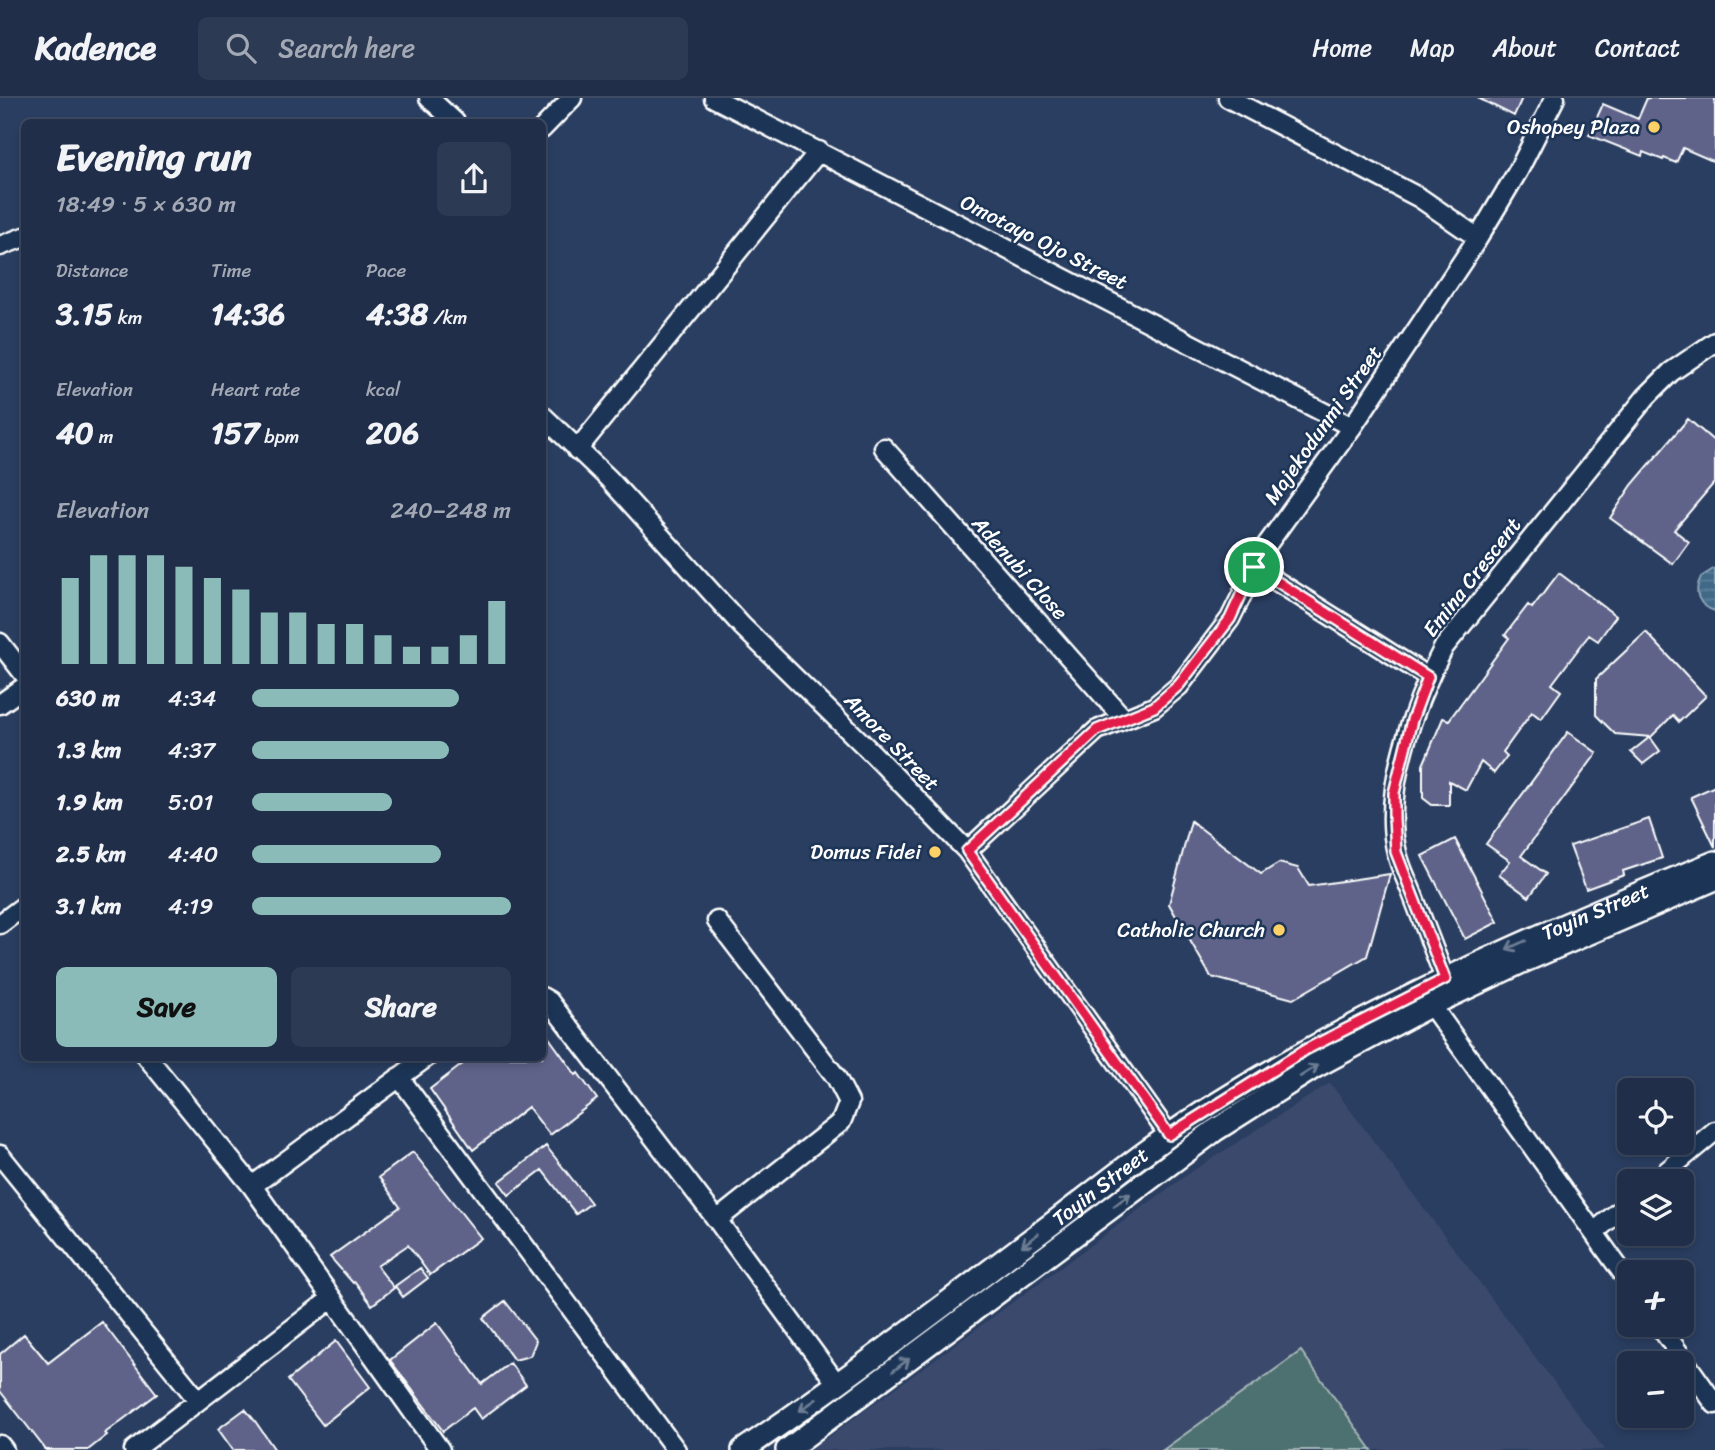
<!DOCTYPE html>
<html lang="en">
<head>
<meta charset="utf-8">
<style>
  body { margin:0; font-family:Sriracha,sans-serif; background:#2d3a53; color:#f1f3f6; height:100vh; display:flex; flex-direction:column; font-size:26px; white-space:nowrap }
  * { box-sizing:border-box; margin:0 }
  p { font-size:23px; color:#a2a8b4 }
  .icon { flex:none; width:38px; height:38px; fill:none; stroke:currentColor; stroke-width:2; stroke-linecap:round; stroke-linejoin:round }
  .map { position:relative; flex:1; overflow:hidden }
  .side { position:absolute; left:21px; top:21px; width:525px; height:942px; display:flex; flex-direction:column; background:#202e49; border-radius:10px; box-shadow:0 4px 10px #0003,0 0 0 2px #3d4a61 }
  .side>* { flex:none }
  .controls { position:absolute; left:1617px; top:980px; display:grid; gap:14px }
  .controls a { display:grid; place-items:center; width:77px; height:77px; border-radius:10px; background:#202e49; box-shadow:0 4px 10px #0003,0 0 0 2px #3d4a61; font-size:35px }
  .pin { position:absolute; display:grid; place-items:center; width:60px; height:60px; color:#fff; margin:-30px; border:4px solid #fff; border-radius:50%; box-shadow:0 2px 7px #0007 }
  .round { display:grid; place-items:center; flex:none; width:74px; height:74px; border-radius:10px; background:#2d3a53 }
  .summary { display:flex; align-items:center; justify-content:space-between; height:119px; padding:0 35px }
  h1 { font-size:38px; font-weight:800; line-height:52px }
  .stats { display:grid; grid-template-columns:repeat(3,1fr); gap:10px; height:119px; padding:7px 35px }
  .stats div { display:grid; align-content:center }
  .stats b { font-size:30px; font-weight:800 }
  .stats small { font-size:19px; font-weight:400 }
  .stats p { font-size:19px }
  .chart { height:196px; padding:14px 35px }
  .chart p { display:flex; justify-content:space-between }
  .chart svg { width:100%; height:126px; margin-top:7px; stroke:#8bbbb9; stroke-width:6 }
  .action { display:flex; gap:14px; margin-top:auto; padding:14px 35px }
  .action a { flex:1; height:80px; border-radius:10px; background:#8bbbb9; color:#111; font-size:28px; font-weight:800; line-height:80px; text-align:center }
  .action a+a { background:#2d3a53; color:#f1f3f6 }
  ul { padding:0 35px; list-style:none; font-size:23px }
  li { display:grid; grid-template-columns:112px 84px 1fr; align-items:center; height:52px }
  li i { height:18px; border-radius:9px; background:#8bbbb9 }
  header { display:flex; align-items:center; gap:42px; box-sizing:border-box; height:98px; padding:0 35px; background:#202e49; border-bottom:2px solid #3d4a61 }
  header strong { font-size:33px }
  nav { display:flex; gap:38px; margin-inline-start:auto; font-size:24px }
  .search { width:490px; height:63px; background:#2d3a53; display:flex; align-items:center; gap:18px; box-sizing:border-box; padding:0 24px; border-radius:10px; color:#a2a8b4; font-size:26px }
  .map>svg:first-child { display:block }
  .built { fill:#3a496d }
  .green { fill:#4e6f6f; stroke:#a6b7b7; stroke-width:2 }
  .water { fill:url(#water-rules); stroke:#8ca4b7; stroke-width:2 }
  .building { fill:#5e6389; stroke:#fff; stroke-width:2 }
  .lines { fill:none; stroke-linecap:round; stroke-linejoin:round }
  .minor-casing { stroke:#fff; stroke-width:23 }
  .tertiary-casing { stroke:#fff; stroke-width:26 }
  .minor { stroke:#1d3557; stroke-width:18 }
  .tertiary { stroke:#1d3557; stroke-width:21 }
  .oneway { stroke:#6c7c92 }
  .route-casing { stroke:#fff; stroke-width:14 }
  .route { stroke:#e11d48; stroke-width:9 }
  .poi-dot { fill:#ffd166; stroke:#1d3557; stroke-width:2.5 }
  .labels { text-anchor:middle; stroke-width:5; stroke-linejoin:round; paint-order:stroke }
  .poi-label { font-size:21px; fill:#fff; stroke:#1d3557; text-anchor:end }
  .street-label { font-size:21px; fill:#fff; stroke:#1d3557 }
</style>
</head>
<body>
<header>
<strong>Kadence</strong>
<div class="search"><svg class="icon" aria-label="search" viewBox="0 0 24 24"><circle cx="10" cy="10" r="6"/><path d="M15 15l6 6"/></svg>Search here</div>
<nav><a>Home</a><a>Map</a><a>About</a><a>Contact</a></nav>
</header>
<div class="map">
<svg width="1715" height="1352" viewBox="0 0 1715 1352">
  <defs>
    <pattern id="water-rules" width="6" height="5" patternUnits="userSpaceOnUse" patternTransform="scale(1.75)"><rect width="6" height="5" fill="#3f6887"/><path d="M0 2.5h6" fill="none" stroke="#5c7f99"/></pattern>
  </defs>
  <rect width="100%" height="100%" fill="#2a3e61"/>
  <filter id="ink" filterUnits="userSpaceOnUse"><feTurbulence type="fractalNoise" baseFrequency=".0143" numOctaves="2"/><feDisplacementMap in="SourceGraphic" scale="14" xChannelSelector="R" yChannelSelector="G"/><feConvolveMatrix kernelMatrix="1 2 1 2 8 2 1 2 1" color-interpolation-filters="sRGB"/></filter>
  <g filter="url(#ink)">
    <!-- built -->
    <path class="built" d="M1330,985L1605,1352H811L1188,1076Z"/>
    <!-- green -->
    <path class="green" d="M1301,1253L1372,1352H1163Z"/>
    <!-- water -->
    <path class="water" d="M1715,470V513C1698,508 1693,494 1701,479Z"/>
    <!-- building -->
    <path class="building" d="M1478,0H1522L1514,18Z
      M1647,0H1715V64L1683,50L1676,65L1664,60L1663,62L1643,54L1642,58L1589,37L1603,6L1638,21Z
      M1688,321L1715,344V384L1674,432L1689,444L1673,466L1610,420L1632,387Z
      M1559,475L1616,518L1598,543L1589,537L1552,586L1561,593L1541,621L1532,614L1503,654L1507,658L1494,675L1481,664L1466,692L1449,683V707H1432L1423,700V667L1443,620L1449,622L1509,540L1505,537L1528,507L1532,510Z
      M1646,534L1706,598L1679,624L1673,617L1651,639L1615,636L1596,617V581Z
      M1568,634L1597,655L1521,758L1546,776L1529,799L1499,777L1510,763L1486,746Z
      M1650,639L1660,653L1643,666L1631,654Z
      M1715,688V749L1691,699Z
      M1649,721L1662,760L1623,773L1624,777L1586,791L1570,748Z
      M1191,723L1261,776L1279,765L1298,770L1309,788L1390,776L1367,858L1293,901L1211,879L1169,806Z
      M1455,741L1498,824L1465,841L1422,758Z
      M542,930L576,977L578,975L597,1001L550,1037L528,1009L473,1052L430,991L472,959H542Z
      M546,1048L591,1105L576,1116L542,1072L509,1097L499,1084Z
      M413,1054L481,1140L430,1177L408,1147L377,1168L394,1190L372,1207L355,1184L353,1185L330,1159L400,1109L379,1079Z
      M420,1170L428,1180L403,1199L395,1188Z
      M505,1203L536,1243L530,1258L514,1262L483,1220Z
      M102,1224L157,1296L105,1335L107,1337L88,1352H46L0,1293V1256L24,1236L48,1265Z
      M437,1225L482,1286L510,1265L526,1287L481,1321L473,1310L443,1333L390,1262Z
      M336,1243L370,1289L323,1327L288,1282Z
      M245,1311L255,1323L275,1352H233L218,1331Z"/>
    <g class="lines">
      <!-- minor casing -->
      <g class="minor-casing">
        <path id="minor" d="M429,0L455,24
          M714,0L1352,329
          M1228,0L1420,100L1478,140
          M542,31L572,0
          M0,148L24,139
          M542,317L608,380L742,528L873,656L967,753L1169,1037
          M884,350L1123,620
          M577,352L819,53
          M1254,469L1428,579
          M0,545L24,576
          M0,606L24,589
          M967,753L1097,632L1154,609L1179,588L1230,521L1266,448L1352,329L1478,140L1518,73L1555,0
          M0,826L24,808
          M1445,881C1434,852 1423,824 1412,795C1407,782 1400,769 1397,755C1381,693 1415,604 1444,549L1646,299L1671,274L1715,244
          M542,899L549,903L717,1122L837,1286
          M1431,907L1629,1184
          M147,959L252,1088L440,1352
          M399,979L676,1352
          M0,1057L198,1302
          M1655,1083L1715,1033
          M252,1088L427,959
          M717,1122L841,1024L849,1004L836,979L717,823
          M1594,1134L1629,1105
          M1659,1227L1715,1306
          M0,1347L4,1352
          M134,1352L331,1201"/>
      </g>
      <!-- tertiary casing -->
      <g class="tertiary-casing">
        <g id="tertiary">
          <path id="s1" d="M743,1352C849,1280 950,1202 1053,1125C1103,1087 1152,1047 1205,1013C1366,911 1539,835 1715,764"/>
          <path d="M787,1352L1214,1033L1315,969L1431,907L1522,864L1715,781"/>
        </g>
      </g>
      <!-- minor -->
      <use href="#minor" class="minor"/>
      <!-- tertiary -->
      <use href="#tertiary" class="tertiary"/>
    </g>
    <!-- one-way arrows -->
    <defs><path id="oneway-shaft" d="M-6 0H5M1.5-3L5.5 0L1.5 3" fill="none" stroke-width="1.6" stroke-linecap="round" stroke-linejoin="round" transform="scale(1.75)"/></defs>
    <g class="oneway">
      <use href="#oneway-shaft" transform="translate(1516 847) rotate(156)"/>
      <use href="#oneway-shaft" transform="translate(1309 973) rotate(-32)"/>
      <use href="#oneway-shaft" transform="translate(1122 1102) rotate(-37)"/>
      <use href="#oneway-shaft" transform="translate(1030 1142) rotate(143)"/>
      <use href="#oneway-shaft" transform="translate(901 1267) rotate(-37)"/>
      <use href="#oneway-shaft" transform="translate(808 1307) rotate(145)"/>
    </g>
  </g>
  <g class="lines" filter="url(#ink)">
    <!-- route casing -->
    <g class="route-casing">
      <path id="route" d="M1254,469L1428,579L1412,622L1394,695V720L1396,754L1445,881L1305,952L1169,1037L967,753L1097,632L1154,609L1179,587L1230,521Z"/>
    </g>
    <!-- route -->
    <use href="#route" class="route"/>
  </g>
  <!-- markers -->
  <g class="poi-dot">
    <circle cx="1654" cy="29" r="7"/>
    <circle cx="935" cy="754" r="7"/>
    <circle cx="1279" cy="832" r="7"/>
  </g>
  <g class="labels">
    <!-- poi labels -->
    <g class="poi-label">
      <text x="1640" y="36">Oshopey Plaza</text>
      <text x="921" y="761">Domus Fidei</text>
      <text x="1265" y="839">Catholic Church</text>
    </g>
    <!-- street labels -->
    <g class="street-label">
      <text transform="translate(1044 144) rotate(27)" y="7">Omotayo Ojo Street</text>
      <text transform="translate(1323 327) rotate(-55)" y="7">Majekodunmi Street</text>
      <text transform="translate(1020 470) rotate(48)" y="7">Adenubi Close</text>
      <text transform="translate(1472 479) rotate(-52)" y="7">Emina Crescent</text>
      <text transform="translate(892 644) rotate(46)" y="7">Amore Street</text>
      <text dy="7" stroke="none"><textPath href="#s1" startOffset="1012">Toyin Street</textPath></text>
      <text dy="7" stroke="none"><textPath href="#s1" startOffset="444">Toyin Street</textPath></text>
    </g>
  </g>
</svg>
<div class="controls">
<a><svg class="icon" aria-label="locate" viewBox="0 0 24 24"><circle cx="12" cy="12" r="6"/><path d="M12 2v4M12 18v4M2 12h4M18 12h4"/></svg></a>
<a><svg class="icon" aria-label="layers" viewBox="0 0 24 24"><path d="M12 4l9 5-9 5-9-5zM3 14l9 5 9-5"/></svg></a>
<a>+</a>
<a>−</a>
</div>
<div class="pin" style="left:1254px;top:469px;background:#1e9e55"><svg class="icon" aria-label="arrive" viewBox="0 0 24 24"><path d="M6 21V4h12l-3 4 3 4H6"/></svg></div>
<section class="side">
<div class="summary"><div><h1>Evening run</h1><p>18:49 · 5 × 630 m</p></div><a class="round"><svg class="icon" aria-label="share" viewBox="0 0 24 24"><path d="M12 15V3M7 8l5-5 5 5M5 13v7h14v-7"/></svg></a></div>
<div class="stats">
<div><p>Distance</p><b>3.15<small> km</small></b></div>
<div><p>Time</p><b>14:36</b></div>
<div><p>Pace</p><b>4:38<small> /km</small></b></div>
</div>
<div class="stats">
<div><p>Elevation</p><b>40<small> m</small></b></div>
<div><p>Heart rate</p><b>157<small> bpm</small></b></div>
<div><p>kcal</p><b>206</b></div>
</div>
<div class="chart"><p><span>Elevation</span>240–248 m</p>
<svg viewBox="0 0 160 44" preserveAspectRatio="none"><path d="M5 44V14M15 44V6M25 44V6M35 44V6M45 44V10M55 44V14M65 44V18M75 44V26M85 44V26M95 44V30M105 44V30M115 44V34M125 44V38M135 44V38M145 44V34M155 44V22"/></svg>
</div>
<ul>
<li><b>630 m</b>4:34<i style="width:80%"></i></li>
<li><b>1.3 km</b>4:37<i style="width:76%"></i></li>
<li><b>1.9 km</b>5:01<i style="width:54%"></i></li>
<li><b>2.5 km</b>4:40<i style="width:73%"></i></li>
<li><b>3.1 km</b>4:19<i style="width:100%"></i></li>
</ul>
<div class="action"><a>Save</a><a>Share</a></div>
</section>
</div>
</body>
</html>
